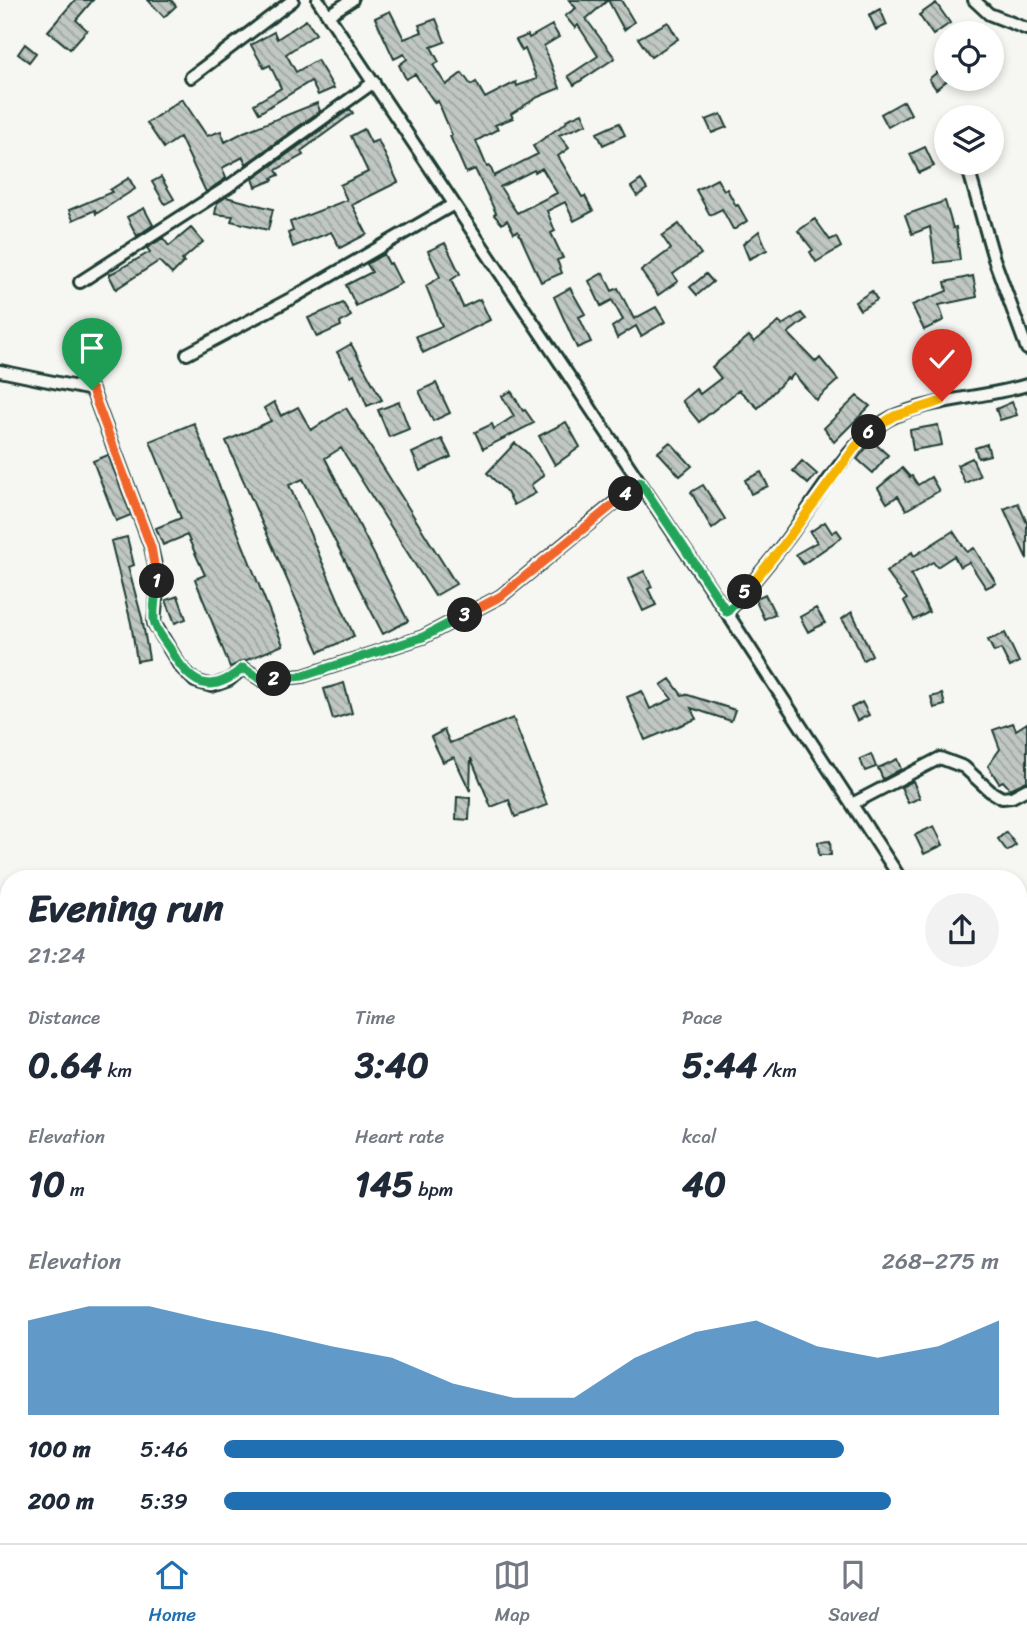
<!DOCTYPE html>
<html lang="en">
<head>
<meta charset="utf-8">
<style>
  body { margin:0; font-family:Sriracha,sans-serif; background:#f2f2f3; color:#1f2937; height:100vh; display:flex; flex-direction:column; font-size:26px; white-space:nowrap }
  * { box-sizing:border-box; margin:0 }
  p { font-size:23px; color:#747a83 }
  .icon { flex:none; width:38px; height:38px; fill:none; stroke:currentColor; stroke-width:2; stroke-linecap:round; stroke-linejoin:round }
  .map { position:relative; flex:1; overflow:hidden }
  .details { position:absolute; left:0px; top:870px; width:1027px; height:674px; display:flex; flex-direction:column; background:#fff; border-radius:28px 28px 0 0; box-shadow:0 4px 10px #0003 }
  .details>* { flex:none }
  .buttons { position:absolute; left:934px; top:21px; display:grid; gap:14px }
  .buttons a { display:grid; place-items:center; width:70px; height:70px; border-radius:50%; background:#fff; box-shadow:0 4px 10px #0003; font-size:35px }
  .pin { position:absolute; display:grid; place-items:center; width:60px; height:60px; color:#fff; margin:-72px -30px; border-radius:50% 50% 50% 0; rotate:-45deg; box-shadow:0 0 7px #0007 }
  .pin .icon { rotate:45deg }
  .km { position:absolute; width:35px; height:35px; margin:-18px; border-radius:50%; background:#222; color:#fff; font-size:19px; line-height:35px; text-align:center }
  .round { display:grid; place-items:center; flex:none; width:74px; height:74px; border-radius:37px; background:#f2f2f3 }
  .head { display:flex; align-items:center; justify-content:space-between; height:119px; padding:0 28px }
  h1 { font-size:38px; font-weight:700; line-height:52px }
  .metrics { display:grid; grid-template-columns:repeat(3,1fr); gap:10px; height:119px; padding:7px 28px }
  .metrics div { display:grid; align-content:center }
  .metrics b { font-size:35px; font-weight:700 }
  .metrics small { font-size:19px; font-weight:400 }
  .metrics p { font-size:19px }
  .chart { height:196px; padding:14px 28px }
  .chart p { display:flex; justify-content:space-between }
  .chart svg { width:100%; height:126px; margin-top:7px; fill:#1f6fb2; opacity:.7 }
  ul { padding:0 28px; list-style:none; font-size:23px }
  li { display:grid; grid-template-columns:112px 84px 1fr; align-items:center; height:52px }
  li i { height:18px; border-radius:9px; background:#1f6fb2 }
  .tab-bar { display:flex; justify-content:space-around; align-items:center; height:98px; border-top:2px solid #e0e1e3; background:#fff; font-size:19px; color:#747a83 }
  .tab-bar a { display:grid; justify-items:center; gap:4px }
  .tab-bar .on { color:#1f6fb2 }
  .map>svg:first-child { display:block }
  .building { fill:url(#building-back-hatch); stroke:#1f3d34; stroke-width:2; fill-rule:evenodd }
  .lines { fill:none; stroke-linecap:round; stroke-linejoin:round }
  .street-casing { stroke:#1f3d34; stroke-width:16 }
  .street { stroke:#f6f6f2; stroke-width:10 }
  .split-1-casing { stroke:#fff; stroke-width:14 }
  .split-2-casing { stroke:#fff; stroke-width:14 }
  .split-3-casing { stroke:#fff; stroke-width:14 }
  .split-4-casing { stroke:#fff; stroke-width:14 }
  .split-5-casing { stroke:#fff; stroke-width:14 }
  .split-6-casing { stroke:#fff; stroke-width:14 }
  .split-7-casing { stroke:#fff; stroke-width:14 }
  .split-1 { stroke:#f0652b; stroke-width:9 }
  .split-2 { stroke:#22a559; stroke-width:9 }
  .split-3 { stroke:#22a559; stroke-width:9 }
  .split-4 { stroke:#f0652b; stroke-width:9 }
  .split-5 { stroke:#22a559; stroke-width:9 }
  .split-6 { stroke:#f5b400; stroke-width:9 }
  .split-7 { stroke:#f5b400; stroke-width:9 }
</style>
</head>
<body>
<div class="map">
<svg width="1027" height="1543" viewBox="0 0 1027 1543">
  <defs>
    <pattern id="building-back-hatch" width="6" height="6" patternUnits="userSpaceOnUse" patternTransform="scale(1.75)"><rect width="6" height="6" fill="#c1c8c3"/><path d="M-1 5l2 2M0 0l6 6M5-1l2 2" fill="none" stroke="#9ca49f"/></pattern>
  </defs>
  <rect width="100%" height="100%" fill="#f6f6f2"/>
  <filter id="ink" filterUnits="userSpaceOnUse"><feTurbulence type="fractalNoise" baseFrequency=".0143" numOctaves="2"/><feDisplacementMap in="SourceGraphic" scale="14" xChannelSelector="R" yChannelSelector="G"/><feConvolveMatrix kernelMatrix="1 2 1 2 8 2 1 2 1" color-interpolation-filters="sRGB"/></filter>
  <g filter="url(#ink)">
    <!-- building -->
    <path class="building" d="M75,0H93L76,20L87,30L70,49L48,31Z
      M148,0H171L176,6L164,17Z
      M569,0H621L634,22L624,30L608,0L586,19L615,58L574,85L568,76L598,56L578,25L575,28L565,16L576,8Z
      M936,3L950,23L933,35L919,15Z
      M880,9L887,25L876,30L869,15Z
      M390,11L404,39L422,32L419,25L436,19L445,42L431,47L439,62L433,65L446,85L462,73L471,85L476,82L485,98L516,82L517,86L537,79L525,49L522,51L516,40L528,35L529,38L552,25L559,37L544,46L560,88L538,97L511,114L513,118L495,125L498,129L476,141L487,167L490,166L494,176L538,154L533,146L567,122L566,120L582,113L587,124L559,135L569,148L558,156L582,197L585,196L593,211L574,221L565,202L547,211L555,231L551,233L563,258L557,260L562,273L541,282L518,231L514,233L507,220L502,224L494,215L496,213L475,169L466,173L450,136L452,135L438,101L435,103L415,74L406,79L399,65L407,59L404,54L394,59L375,18ZM542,168L557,193L517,213L500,187L534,170L535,172Z
      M306,20L316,34L286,54L296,72L317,60L334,88L318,95L311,81L259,113L254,104L281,88L270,65L264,68L251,45L274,32L277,39Z
      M668,22L678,39L651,57L638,38Z
      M25,44L36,53L29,62L18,54Z
      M941,69L949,79L936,89L929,79Z
      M182,99L207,136L221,131L225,142L244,132L317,103L320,111L246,164L243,157L222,168L226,178L206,192L180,137L164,148L147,123Z
      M904,101L911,114L888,127L881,114Z
      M350,109L353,113L301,151L303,155L276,170L279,175L272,178L273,180L256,187L253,179Z
      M721,114L727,127L712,133L706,120Z
      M619,123L625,135L603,145L597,133Z
      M364,129L371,143L378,140L398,182L352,205L367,234L340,248L331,232L293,247L288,233L293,231L290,222L347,200L340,185L368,172L351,136Z
      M925,147L934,166L919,173L910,154Z
      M161,177L174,199L165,204L152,182Z
      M129,178L135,189L96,214L95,210L73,220L69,210L112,192L110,190Z
      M717,179L724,190L727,189L736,206L738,205L747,221L735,229H733L722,209L710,215L696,190Z
      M641,180L647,189L637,196L631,187Z
      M226,197L273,209L268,230L231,221L233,216L215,214L217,203Z
      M945,201L953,228L956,227L960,260L935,263L930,227L912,234L905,215Z
      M144,208L153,225L137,236L127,217Z
      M815,219L830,240L836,237L841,247L816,262L810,252L813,250L798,231Z
      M679,224L701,254L673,274L678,281L658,295L641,271L671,249L662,236Z
      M191,228L203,242L182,260L184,262L172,274L159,261L116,289L109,275L150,252L147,248L163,238L169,246Z
      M759,231L767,250L749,259L743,244Z
      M445,243L460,274L451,280L463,307L480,299L490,320L423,353L416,336L442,326L426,286L440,277L428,251Z
      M384,254L389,264L391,263L401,283L356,306L346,285L372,272L367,264Z
      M603,273L612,291L618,288L634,319L656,307L665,322L641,336L636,326L617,338L612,327L623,320L612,300L601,306L589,281Z
      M706,274L713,282L697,295L690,287Z
      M973,276L977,297L939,305L944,320L924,330L912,305L947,291L945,282Z
      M570,288L585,314L579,317L591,342L577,348L554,297Z
      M872,291L877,300L860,310L855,302Z
      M343,303L351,316L340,323L341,326L317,337L308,318Z
      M801,313L806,319L788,333L816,362L820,358L838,380L816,400L794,374L789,379L787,378L758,408L739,390L699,422L682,401L696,389L700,394L721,378L712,367L749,336L754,342L779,322L782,325Z
      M351,344L382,400L367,406L354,374L351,376L337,352Z
      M939,350H956V368L938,367Z
      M436,383L450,413L433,421L419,391Z
      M511,391L523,411L525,410L534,423L483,449L475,432L492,424L494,429L514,416L502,396Z
      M857,396L870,406L834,442L824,428Z
      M274,402L281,416L298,407L311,430L346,408L456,584L435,596L341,448L325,458L408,621L383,634L303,479L289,485L354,636L319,652L226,441L271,421L264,408Z
      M399,402L409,429L389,437L378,410Z
      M1012,402L1017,415L1000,420L996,409Z
      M566,422L580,447L555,465L539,436Z
      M194,423L283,645L230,667L195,579L205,575L187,535L163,545L156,528L181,518L150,441Z
      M938,425L942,445L913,450L910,430Z
      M442,439L451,457L420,471L412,453Z
      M872,441L888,455L873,473L857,459Z
      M670,442L692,466L680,476L658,452Z
      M515,443L526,452L544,475L531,485L536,493L514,505L507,492L487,473Z
      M987,444L990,455L978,458L975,448Z
      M108,455L131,515L116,521L93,461Z
      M972,458L980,476L965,483L957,465Z
      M802,461L817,474L808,484L793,471Z
      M902,468L910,477L912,476L918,485L931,477L939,491L906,510L898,496L887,503L878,488Z
      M761,472L768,486L751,494L745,480Z
      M703,485L725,519L712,529L691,492Z
      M1018,503L1027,523V559L1004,509Z
      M825,522L832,533L837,530L842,537L803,564L796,554L817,542L810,532Z
      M953,531L967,552L974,548L996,583L986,588L969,562L960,567L954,556L937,567L933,562L911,575L929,612L914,620L904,601L907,599L886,572L912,552L914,556Z
      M127,537L134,565L128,567L142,618L149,659L137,661L131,623L111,541Z
      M644,571L652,587L648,589L656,605L643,611L628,579Z
      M765,594L775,614L764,619L755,599Z
      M178,596L186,619L175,623L166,600Z
      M816,608L825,623L808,632L800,617Z
      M852,612L872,655L863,660L855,640L842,619Z
      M1005,633L1019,662L1010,667L1001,649L994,652L988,640Z
      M670,679L682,695L685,694L735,710L731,721L691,708L696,719L645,740L627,697L642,691L650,709L672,699L661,685Z
      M344,683L352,713L333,719L324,689Z
      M942,694L945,705L934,708L931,697Z
      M862,702L869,715L857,721L851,708Z
      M513,718L547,805L515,817L509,800L491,807L471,758L470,791L454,757L443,762L431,737L444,730L450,743Z
      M1013,723L1016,730L1027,723V781L1010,789L1003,781L999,783L988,766L1000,749L993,730Z
      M871,754L876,767L865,771L860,759Z
      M897,759L901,769L883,779L878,768Z
      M913,781L920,798L908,803L901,787Z
      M457,797L470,798L469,820L456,819Z
      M934,826L943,845L924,854L915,835Z
      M1006,832L1016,845L1007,851L998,839Z
      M830,841L831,855H819L818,842Z"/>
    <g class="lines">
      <!-- street casing -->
      <g class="street-casing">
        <path id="street" d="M318,0L727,613L900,878
          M974,0L989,14L1027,29
          M328,15L352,0
          M191,77L293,0
          M970,175L994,259L1027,349
          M80,282L229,186L374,82
          M187,354L294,297L454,204
          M0,371L92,390L151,547L158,579L154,623L180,666L195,681L212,686L229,680L243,668L262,680L303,676L423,637L501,596L640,482
          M727,613C747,589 767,566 785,542C815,503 851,434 897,415C939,398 984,398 1027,385
          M852,804L940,758L964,767L990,791L1002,798L1012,797L1027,789
          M1018,950L1027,948
          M1018,1050L1027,1062
          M0,1114L9,1115
          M0,1329L9,1330
          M0,1386L9,1416
          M0,1493H9
          M225,1535V1543
          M283,1535L287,1543
          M584,1535L585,1543
          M45,1543V1535"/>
      </g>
      <!-- street -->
      <use href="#street" class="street"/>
    </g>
  </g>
  <g class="lines" filter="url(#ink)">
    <!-- split-1 casing -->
    <g class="split-1-casing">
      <path id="split-1" d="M92,390L151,547L157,581"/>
    </g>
    <!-- split-2 casing -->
    <g class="split-2-casing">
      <path id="split-2" d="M157,581C156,594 153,608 154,620C155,630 165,641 170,649C190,684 209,697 243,668L262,680L274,679"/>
    </g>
    <!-- split-3 casing -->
    <g class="split-3-casing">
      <path id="split-3" d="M274,679L303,676L423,637L465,615"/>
    </g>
    <!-- split-4 casing -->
    <g class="split-4-casing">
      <path id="split-4" d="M465,615L501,596L626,494"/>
    </g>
    <!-- split-5 casing -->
    <g class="split-5-casing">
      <path id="split-5" d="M626,494L640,482L727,612L745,592"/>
    </g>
    <!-- split-6 casing -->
    <g class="split-6-casing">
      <path id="split-6" d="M745,592L784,544L856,446L869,432"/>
    </g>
    <!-- split-7 casing -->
    <g class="split-7-casing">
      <path id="split-7" d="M869,432L894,416L942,401"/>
    </g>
    <!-- split-1 -->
    <use href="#split-1" class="split-1"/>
    <!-- split-2 -->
    <use href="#split-2" class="split-2"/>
    <!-- split-3 -->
    <use href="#split-3" class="split-3"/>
    <!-- split-4 -->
    <use href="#split-4" class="split-4"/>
    <!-- split-5 -->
    <use href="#split-5" class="split-5"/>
    <!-- split-6 -->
    <use href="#split-6" class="split-6"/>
    <!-- split-7 -->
    <use href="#split-7" class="split-7"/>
  </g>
</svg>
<div class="buttons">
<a><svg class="icon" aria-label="locate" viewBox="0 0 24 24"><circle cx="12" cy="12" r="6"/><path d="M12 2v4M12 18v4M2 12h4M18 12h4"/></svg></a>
<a><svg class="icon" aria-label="layers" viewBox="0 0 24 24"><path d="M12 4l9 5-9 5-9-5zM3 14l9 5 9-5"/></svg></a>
</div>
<div class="pin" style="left:92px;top:390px;background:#1e9e55"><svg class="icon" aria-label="arrive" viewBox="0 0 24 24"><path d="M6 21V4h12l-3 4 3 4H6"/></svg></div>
<div class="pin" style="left:942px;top:401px;background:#d93025"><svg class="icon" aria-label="check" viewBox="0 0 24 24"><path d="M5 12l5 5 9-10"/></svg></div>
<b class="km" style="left:157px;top:581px">1</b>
<b class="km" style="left:274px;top:679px">2</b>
<b class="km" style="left:465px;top:615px">3</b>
<b class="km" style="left:626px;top:494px">4</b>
<b class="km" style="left:745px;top:592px">5</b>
<b class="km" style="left:869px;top:432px">6</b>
<section class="details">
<div class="head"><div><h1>Evening run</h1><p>21:24</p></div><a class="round"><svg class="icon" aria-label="share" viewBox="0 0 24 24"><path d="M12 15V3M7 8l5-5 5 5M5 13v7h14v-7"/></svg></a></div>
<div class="metrics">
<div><p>Distance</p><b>0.64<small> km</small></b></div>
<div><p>Time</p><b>3:40</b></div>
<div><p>Pace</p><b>5:44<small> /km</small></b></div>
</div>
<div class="metrics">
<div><p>Elevation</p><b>10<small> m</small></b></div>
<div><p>Heart rate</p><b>145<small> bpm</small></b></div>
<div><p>kcal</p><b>40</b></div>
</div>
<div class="chart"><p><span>Elevation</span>268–275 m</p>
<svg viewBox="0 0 160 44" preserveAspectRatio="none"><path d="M0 44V11L10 6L20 6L30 11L40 15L50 20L60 24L70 33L80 38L90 38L100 24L110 15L120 11L130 20L140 24L150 20L160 11V44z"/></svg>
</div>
<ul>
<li><b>100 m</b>5:46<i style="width:80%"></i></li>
<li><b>200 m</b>5:39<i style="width:86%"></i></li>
</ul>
</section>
</div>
<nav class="tab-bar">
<a class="on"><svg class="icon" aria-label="home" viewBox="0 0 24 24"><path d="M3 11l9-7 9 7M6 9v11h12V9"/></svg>Home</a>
<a><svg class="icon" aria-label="map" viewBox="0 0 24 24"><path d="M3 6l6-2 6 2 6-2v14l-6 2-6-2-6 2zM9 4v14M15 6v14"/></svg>Map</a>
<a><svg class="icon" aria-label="saved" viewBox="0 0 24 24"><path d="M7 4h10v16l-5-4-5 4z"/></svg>Saved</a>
</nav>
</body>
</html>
